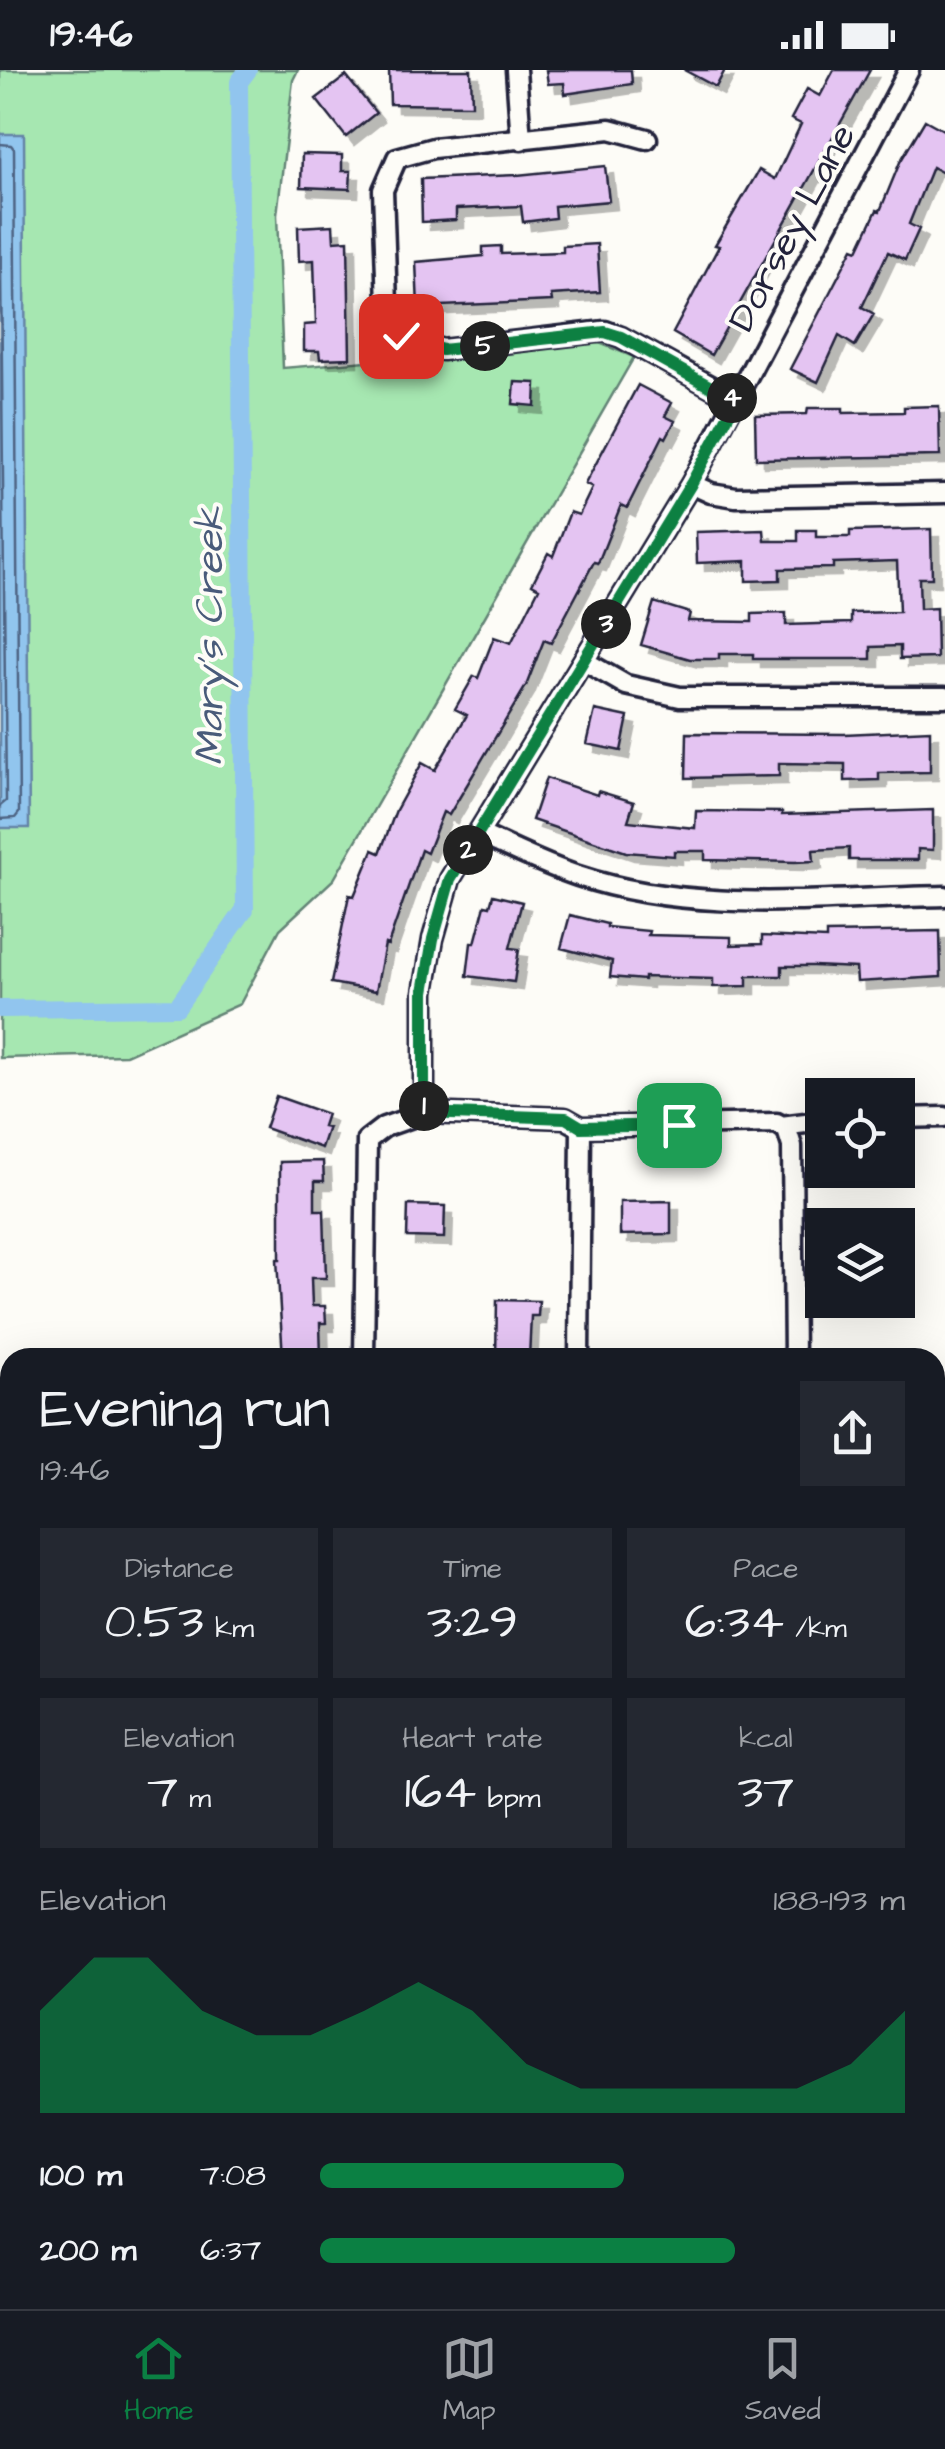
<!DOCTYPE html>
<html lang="en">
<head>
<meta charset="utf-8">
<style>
  body { margin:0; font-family:"Architects Daughter",sans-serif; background:#242831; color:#f1f3f6; height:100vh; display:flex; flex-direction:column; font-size:38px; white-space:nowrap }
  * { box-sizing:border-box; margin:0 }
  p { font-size:32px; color:#9ea1a6 }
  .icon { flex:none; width:55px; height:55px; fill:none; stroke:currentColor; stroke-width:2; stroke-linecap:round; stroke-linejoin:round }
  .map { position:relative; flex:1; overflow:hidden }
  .drawer { position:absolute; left:0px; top:1278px; width:945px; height:962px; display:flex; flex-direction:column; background:#171b24; border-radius:30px 30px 0 0; box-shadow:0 10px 40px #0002 }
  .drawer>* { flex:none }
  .fabs { position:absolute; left:805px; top:1008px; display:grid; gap:20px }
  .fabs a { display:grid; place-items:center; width:110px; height:110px; border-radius:0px; background:#171b24; box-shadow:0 10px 40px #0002; font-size:50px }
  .pin { position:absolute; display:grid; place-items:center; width:85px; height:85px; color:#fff; margin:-42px; border-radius:20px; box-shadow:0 5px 15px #0006 }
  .km { position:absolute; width:50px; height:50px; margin:-25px; border-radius:50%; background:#222; color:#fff; font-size:28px; line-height:50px; text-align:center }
  .round { display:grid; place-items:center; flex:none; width:105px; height:105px; border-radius:0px; background:#242831 }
  .overview { display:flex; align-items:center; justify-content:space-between; height:170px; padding:0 40px }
  h1 { font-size:55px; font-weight:600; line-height:75px }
  .metrics { display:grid; grid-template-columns:repeat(3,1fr); gap:15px; height:170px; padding:10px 40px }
  .metrics div { display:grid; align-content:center; border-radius:0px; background:#242831; text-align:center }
  .metrics b { font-size:50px; font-weight:600 }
  .metrics small { font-size:28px; font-weight:400 }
  .metrics p { font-size:28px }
  .chart { height:280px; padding:20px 40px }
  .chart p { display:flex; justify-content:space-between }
  .chart svg { width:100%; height:180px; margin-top:10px; fill:#0b8043; opacity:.7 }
  ul { padding:0 40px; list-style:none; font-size:32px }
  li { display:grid; grid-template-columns:160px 120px 1fr; align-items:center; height:75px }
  li i { height:25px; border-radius:12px; background:#0b8043 }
  .status { display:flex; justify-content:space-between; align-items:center; height:70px; padding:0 50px; background:#171b24; direction:ltr }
  .status svg { height:28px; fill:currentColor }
  .tabs { display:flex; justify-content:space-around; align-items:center; height:140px; border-top:2px solid #363941; background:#171b24; font-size:28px; color:#9ea1a6 }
  .tabs a { display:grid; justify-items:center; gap:5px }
  .tabs .current { color:#0b8043 }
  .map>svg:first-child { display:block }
  .green { fill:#a6e7b1; stroke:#648476; stroke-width:2.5 }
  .water { fill:#91c5ee; stroke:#6584a6; stroke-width:2.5 }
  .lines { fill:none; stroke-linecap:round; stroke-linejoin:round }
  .shore { stroke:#4e6383; stroke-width:2.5 }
  .canal { stroke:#91c5ee; stroke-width:18 }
  .building { fill:#e4c4f2; stroke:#22223b; stroke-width:2.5; filter:url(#shadow) }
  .street-casing { stroke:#22223b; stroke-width:25 }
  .street { stroke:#fdfcf7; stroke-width:18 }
  .route-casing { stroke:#fff; stroke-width:20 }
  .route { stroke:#0b8043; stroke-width:12 }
  .labels { text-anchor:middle; stroke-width:8; stroke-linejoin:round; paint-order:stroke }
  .street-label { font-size:38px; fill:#22223b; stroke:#fdfcf7 }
  .water-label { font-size:40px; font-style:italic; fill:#495b7a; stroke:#fdfcf7 }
</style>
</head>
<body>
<div class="status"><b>19:46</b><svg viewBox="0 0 49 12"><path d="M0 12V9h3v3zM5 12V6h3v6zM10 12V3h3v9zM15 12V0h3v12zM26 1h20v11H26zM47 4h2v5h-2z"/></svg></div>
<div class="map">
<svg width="945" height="2239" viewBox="0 0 945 2239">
  <defs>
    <filter id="shadow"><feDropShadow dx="8" dy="8" stdDeviation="0" flood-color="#0004"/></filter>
  </defs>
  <rect width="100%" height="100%" fill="#fdfcf7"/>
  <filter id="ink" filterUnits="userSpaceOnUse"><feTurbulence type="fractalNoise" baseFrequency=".01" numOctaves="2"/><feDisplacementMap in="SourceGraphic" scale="20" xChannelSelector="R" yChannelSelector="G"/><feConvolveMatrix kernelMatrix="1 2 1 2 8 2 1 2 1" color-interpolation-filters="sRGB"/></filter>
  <g filter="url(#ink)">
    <!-- green -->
    <path class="green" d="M0,0H298L293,10L277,145L283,298L597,272L634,287L334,809L280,859L240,934L126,985L0,988Z"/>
    <!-- water -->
    <path class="water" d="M0,64H24L29,758H0Z"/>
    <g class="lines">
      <!-- shore -->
      <path class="shore" d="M0,74L11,75L14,79L19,743L15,748L0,749
        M0,88L6,731L0,736"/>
      <!-- canal -->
      <path class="canal" d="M0,939L177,937L245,839L239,12L248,0"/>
    </g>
    <!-- building -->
    <path class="building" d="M389,0H471L472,35L390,34Z
      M546,0H631L632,14L565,24L564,13L548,14Z
      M684,0H725L716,17Z
      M834,0H870L711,285L673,263L719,176L715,175L759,100L775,109L801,54L791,49L807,19L820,26Z
      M346,6L376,43L346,67L316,29Z
      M925,50L945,61V104L932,97L909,154L919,159L905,190L888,182L862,237L874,244L855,276L839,266L818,312L790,299L853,178L858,180L877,140L880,141L900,92Z
      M302,84L342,85V101H351L350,119L301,117Z
      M605,96L609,131L554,136L555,148L523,152L521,136L456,139V150L422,152L421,109L517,105Z
      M333,155L334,171L348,170L350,288L320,289L319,281H304V255L316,254L314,190L299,191L298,157Z
      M597,174L600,222L551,225L552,231L418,237L416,192L483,186V177L501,176V184L563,182V176Z
      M515,312L536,313L535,336L513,334Z
      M638,315L672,333L665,346L675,351L666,368L663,366L627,438L621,435L598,493L594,492L551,573L544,570L526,616L449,745L443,742L427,783L421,780L388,875L385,874L376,921L331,913L349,825L354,826L373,780L380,783L396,740L422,693L435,700L467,645L455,639L474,606L478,608L494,567L511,573L539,518L532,514L548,483L553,486L570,442L579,445L592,418L585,414Z
      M939,336L940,386L756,389L755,345L807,344L808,338H843V343L904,342V337Z
      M931,459L932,508H919L920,539L936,538L937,588L900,589V576L871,577V589H753V584H719V589H690L641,575L654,532L690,543L688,551L752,552V544L786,543V555L851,553V543L899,542L897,491L833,493V498L780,499V510L746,511V491L697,493L696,462L764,460L765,471H798V460H816V467H850V461Z
      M595,640L628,647L621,681L587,674Z
      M930,660V702L879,703V710L845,711V694L779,693V706L686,708L687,663L844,664Z
      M546,708L597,725L598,721L634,732L628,751L695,758L696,741L782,742V745L933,740V780L918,779V790H849V778L813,780L814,791L795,792L705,790V781H674V786L626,782L532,750Z
      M493,825L522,832L510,878L519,879L514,912L467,906L471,873H475L485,835L490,836Z
      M570,845L607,854V857L649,861L648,865L731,867V875L762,874V866L826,869V863L940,861L941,907L857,912L856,898L813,896H782V906H747V916L713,917V909L644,907V910L610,907L612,891L561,878Z
      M276,1026L327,1044L323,1056L328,1057L321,1078L265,1058Z
      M323,1091L324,1111H315V1140H324L326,1208H311L312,1236H325L326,1253H320L321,1288H283L277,1189H280V1092Z
      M671,1131V1164L620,1165V1132Z
      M408,1135L445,1136L444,1168L407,1167Z
      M497,1230L539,1231L538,1246H531L529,1288H496Z"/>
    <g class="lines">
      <!-- street casing -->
      <g class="street-casing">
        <path id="street" d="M516,0L521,70
          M647,69L610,59L433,78L397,88L383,120L387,234L401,265L442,280L605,261L621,267L737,331
          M691,414L711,423L736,427L945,423
          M584,591L626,615L680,627H945
          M479,764C511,778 544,795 578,806C695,845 824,828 945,826
          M424,1043L565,1048L581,1057L579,1288
          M898,1048L945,1047
          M781,1056L822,1051
          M581,1057L777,1053L787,1060L792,1076L794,1288
          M364,1288L367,1070L384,1057L424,1043V922L433,869L450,809L691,414L909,0
          M935,1343H945
          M935,1581H945
          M0,1585H10
          M935,1883H945
          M0,1892H10"/>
      </g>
      <!-- street -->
      <use href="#street" class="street"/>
    </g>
  </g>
  <g class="lines" filter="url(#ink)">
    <!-- route casing -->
    <g class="route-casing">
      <path id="route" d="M401,266L442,280L605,262L621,267L736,331L691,414L450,809L433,869L424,922V1043L566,1048L581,1057L679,1055"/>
    </g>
    <!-- route -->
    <use href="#route" class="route"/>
  </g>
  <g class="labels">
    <!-- street labels -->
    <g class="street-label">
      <text transform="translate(791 157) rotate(-62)" y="13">Dorsey Lane</text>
    </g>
    <!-- water labels -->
    <g class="water-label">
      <text transform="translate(208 566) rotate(-90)" y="14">Mary's Creek</text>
    </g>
  </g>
</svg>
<div class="fabs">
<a><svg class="icon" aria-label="locate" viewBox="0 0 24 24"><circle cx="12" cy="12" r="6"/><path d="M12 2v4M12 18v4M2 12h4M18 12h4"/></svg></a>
<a><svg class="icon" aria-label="layers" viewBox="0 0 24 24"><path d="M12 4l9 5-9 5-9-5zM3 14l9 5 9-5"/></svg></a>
</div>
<div class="pin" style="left:679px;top:1055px;background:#1e9e55"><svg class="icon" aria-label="arrive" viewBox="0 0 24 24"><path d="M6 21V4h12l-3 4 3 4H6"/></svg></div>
<div class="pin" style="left:401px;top:266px;background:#d93025"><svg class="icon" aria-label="check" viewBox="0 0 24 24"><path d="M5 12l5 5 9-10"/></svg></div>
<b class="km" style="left:424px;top:1036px">1</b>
<b class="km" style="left:468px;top:780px">2</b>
<b class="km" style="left:606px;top:554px">3</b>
<b class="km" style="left:732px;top:328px">4</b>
<b class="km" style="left:485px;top:276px">5</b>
<section class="drawer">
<div class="overview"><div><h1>Evening run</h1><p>19:46</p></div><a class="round"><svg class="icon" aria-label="share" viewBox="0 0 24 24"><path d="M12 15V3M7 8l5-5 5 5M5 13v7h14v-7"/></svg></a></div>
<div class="metrics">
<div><p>Distance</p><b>0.53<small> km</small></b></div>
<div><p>Time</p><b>3:29</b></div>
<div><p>Pace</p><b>6:34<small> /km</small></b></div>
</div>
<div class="metrics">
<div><p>Elevation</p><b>7<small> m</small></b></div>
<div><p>Heart rate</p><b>164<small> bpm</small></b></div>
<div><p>kcal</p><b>37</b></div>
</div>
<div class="chart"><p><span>Elevation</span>188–193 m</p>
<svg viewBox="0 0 160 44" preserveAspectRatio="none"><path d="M0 44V19L10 6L20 6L30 19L40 25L50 25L60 19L70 12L80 19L90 32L100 38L110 38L120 38L130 38L140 38L150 32L160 19V44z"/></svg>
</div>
<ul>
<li><b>100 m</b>7:08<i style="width:52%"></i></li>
<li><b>200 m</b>6:37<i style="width:71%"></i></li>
</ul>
</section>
</div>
<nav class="tabs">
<a class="current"><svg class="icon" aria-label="home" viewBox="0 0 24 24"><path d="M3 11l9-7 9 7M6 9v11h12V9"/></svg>Home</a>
<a><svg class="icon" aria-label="map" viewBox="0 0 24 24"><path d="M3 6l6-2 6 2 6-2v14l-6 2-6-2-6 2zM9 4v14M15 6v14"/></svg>Map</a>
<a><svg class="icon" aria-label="saved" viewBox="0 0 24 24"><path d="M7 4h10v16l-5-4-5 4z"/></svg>Saved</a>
</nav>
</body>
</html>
